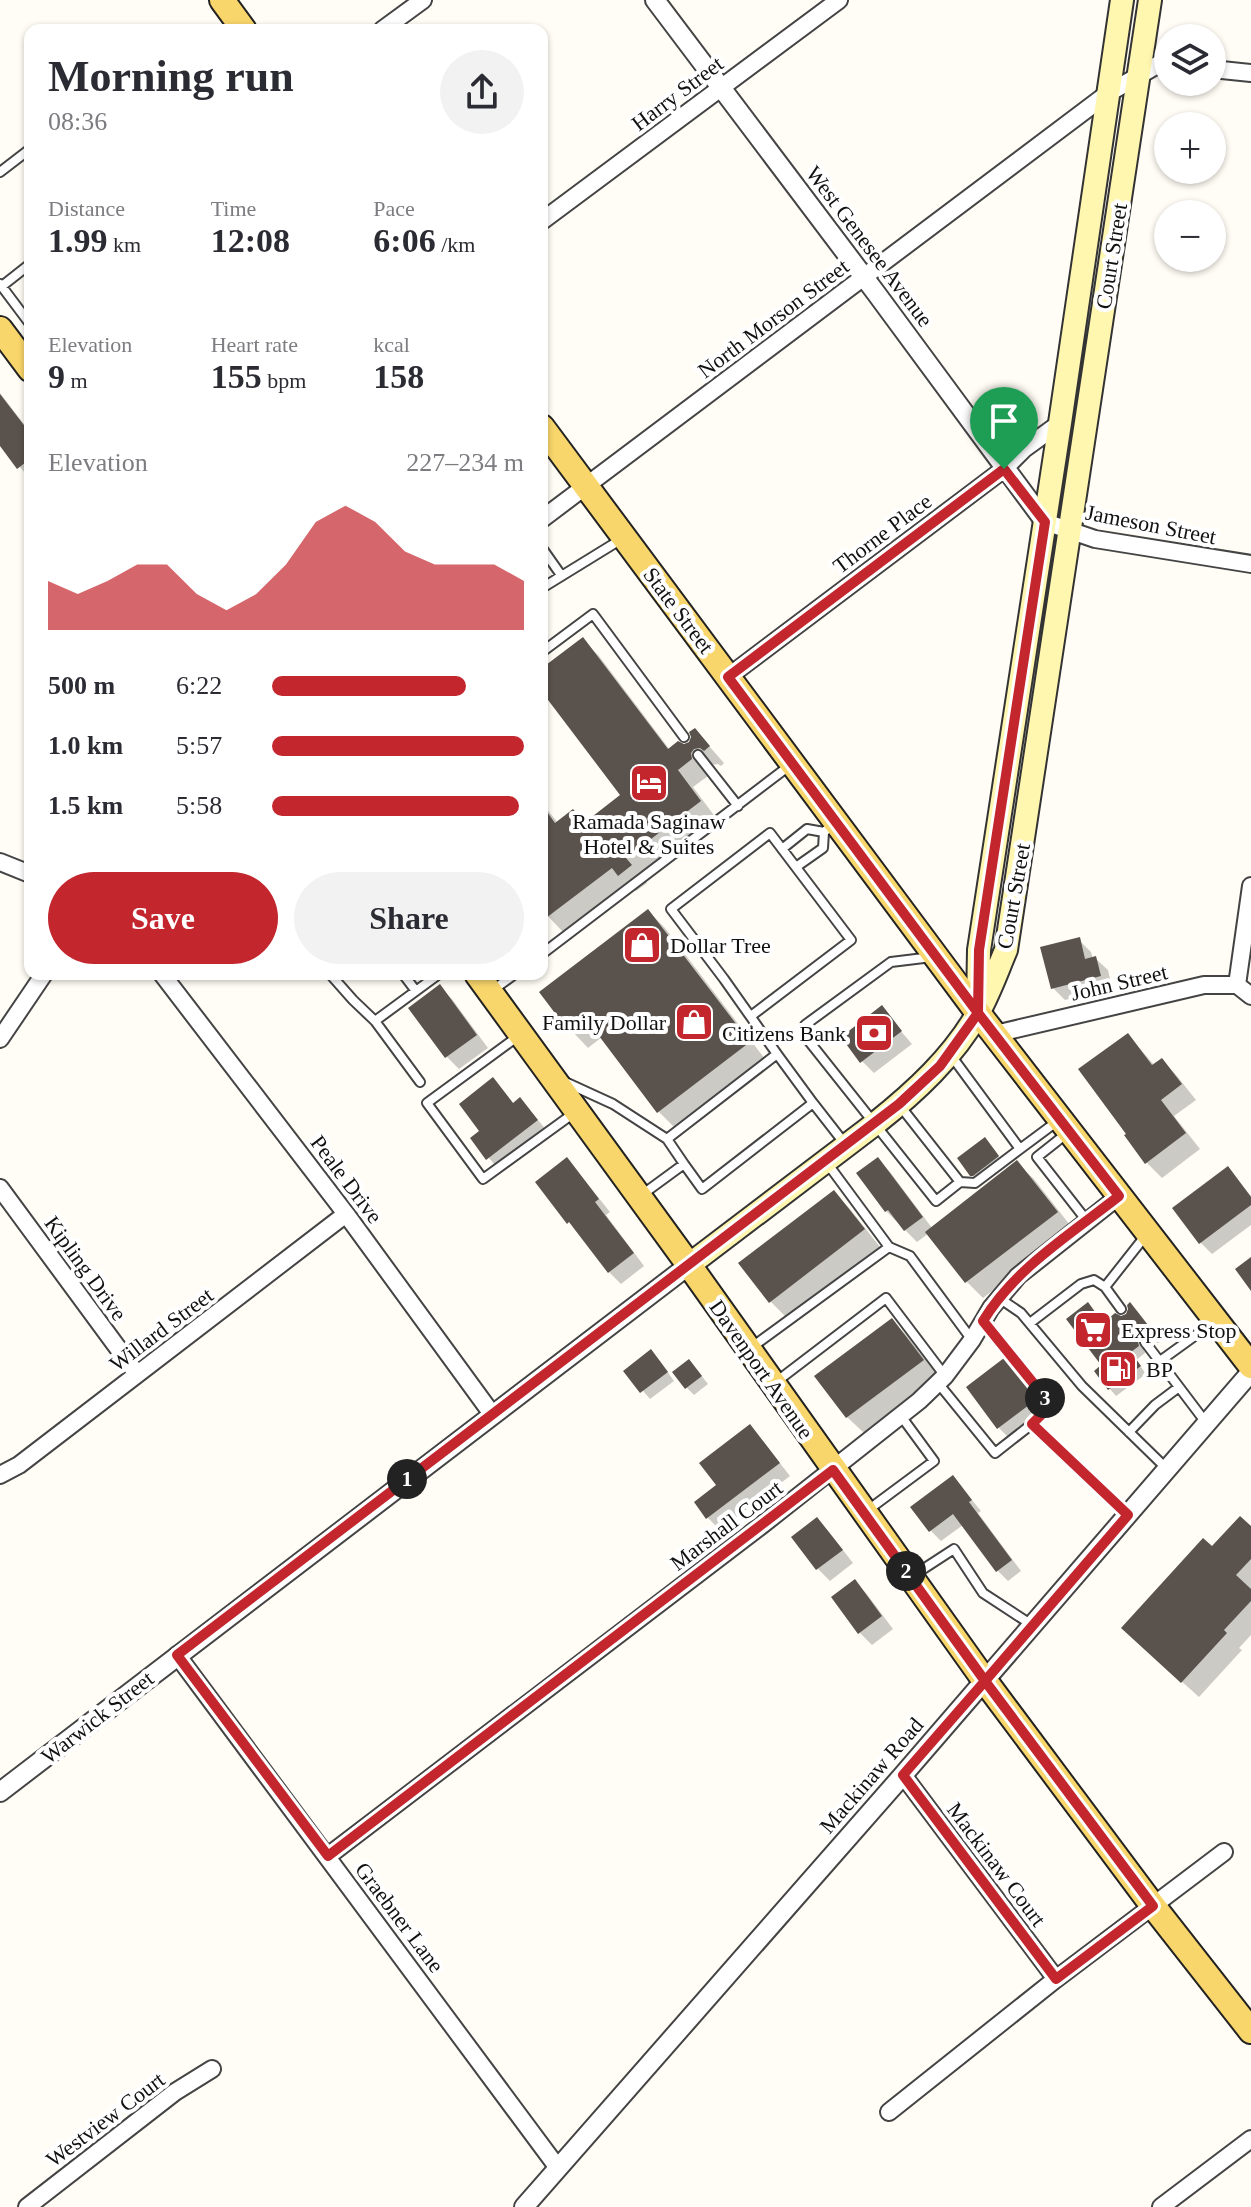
<!DOCTYPE html>
<html lang="en">
<head>
<meta charset="utf-8">
<style>
  body { margin:0; font-family:Georgia,serif; background:#f2f2f3; color:#2b2b33; height:100vh; display:flex; flex-direction:column; font-size:30px; white-space:nowrap }
  * { box-sizing:border-box; margin:0 }
  p { font-size:26px; color:#7c7c81 }
  .icon { flex:none; width:44px; height:44px; fill:none; stroke:currentColor; stroke-width:2; stroke-linecap:round; stroke-linejoin:round }
  .map { position:relative; flex:1; overflow:hidden }
  .drawer { position:absolute; left:24px; top:24px; width:524px; height:956px; display:flex; flex-direction:column; background:#fff; border-radius:16px; box-shadow:0 2px 6px #0004 }
  .drawer>* { flex:none }
  .buttons { position:absolute; left:1154px; top:24px; display:grid; gap:16px }
  .buttons a { display:grid; place-items:center; width:72px; height:72px; border-radius:50%; background:#fff; box-shadow:0 2px 6px #0004; font-size:40px }
  .pin { position:absolute; display:grid; place-items:center; width:68px; height:68px; color:#fff; margin:-82px -34px; border-radius:50% 50% 50% 0; rotate:-45deg; box-shadow:0 0 8px #0007 }
  .pin .icon { rotate:45deg }
  .km { position:absolute; width:40px; height:40px; margin:-20px; border-radius:50%; background:#222; color:#fff; font-size:22px; line-height:40px; text-align:center }
  .round { display:grid; place-items:center; flex:none; width:84px; height:84px; border-radius:42px; background:#f2f2f3 }
  .headline { display:flex; align-items:center; justify-content:space-between; height:136px; padding:0 24px }
  h1 { font-size:44px; font-weight:700; line-height:60px }
  .metrics { display:grid; grid-template-columns:repeat(3,1fr); gap:12px; height:136px; padding:8px 24px }
  .metrics div { display:grid; align-content:center }
  .metrics b { font-size:34px; font-weight:700 }
  .metrics small { font-size:22px; font-weight:400 }
  .metrics p { font-size:22px }
  .chart { height:224px; padding:16px 24px }
  .chart p { display:flex; justify-content:space-between }
  .chart svg { width:100%; height:144px; margin-top:8px; fill:#c4262e; opacity:.7 }
  .button { display:flex; gap:16px; margin-top:auto; padding:16px 24px }
  .button a { flex:1; height:92px; border-radius:48px; background:#c4262e; color:#fff; font-size:32px; font-weight:700; line-height:92px; text-align:center }
  .button a+a { background:#f2f2f3; color:#2b2b33 }
  ul { padding:0 24px; list-style:none; font-size:26px }
  li { display:grid; grid-template-columns:128px 96px 1fr; align-items:center; height:60px }
  li i { height:20px; border-radius:10px; background:#c4262e }
  .map>svg:first-child { display:block }
  .shadow { fill:#0003 }
  .building { fill:#5a524d }
  .lines { fill:none; stroke-linecap:round; stroke-linejoin:round }
  .service-casing { stroke:#444; stroke-width:12 }
  .minor-casing { stroke:#444; stroke-width:20 }
  .tertiary-casing { stroke:#444; stroke-width:22 }
  .secondary-casing { stroke:#333; stroke-width:26 }
  .primary-casing { stroke:#222; stroke-width:28 }
  .service { stroke:#fff; stroke-width:8 }
  .minor { stroke:#fff; stroke-width:16 }
  .tertiary { stroke:#fff; stroke-width:18 }
  .secondary { stroke:#fff6b0; stroke-width:22 }
  .primary { stroke:#f9d66b; stroke-width:24 }
  .route-casing { stroke:#fff; stroke-width:16 }
  .route { stroke:#c4262e; stroke-width:10 }
  .labels { text-anchor:middle; stroke-width:8; stroke-linejoin:round; paint-order:stroke }
  .street-label { font-size:22px; fill:#111; stroke:#fff }
  .poi-label { font-size:22px; fill:#111; stroke:#fff; text-anchor:start }
</style>
</head>
<body>
<div class="map">
<svg width="1251" height="2207" viewBox="0 0 1251 2207">
  <rect width="100%" height="100%" fill="#fffdf5"/>
  <!-- shadow -->
  <path class="shadow" d="M0,393L30,432V479L0,443Z
    M583,640L599,656L670,750L690,744L695,730L724,763L721,766L718,764L711,765L707,770L708,776L693,787L716,818L641,875L647,883L636,891L629,884L564,933L542,910V803L558,823L573,812L586,824L623,796L542,689V671Z
    M648,911L665,928L765,1059L675,1128L659,1112L602,1037L588,1048L572,1031Z
    M1079,940L1091,952L1093,959L1095,958L1108,970L1112,988L1065,1000L1053,988Z
    M440,987L452,999L488,1048L459,1069L447,1057L411,1009Z
    M881,1008L912,1044L874,1073L862,1061Z
    M1128,1035L1155,1066L1162,1060L1177,1076L1196,1100L1174,1116L1200,1149L1162,1178L1146,1162Z
    M493,1080L514,1104L520,1099L549,1133L500,1171L472,1138L482,1131Z
    M992,1147L1005,1165L980,1183L972,1174Z
    M878,1159L890,1172L932,1228L1017,1163L1034,1179L1073,1229L983,1298L967,1282L929,1233L917,1242L886,1211L859,1174Z
    M566,1160L578,1172L610,1212L606,1215L644,1266L621,1284L609,1272L538,1182Z
    M1228,1168L1251,1196V1225L1212,1254L1200,1242Z
    M834,1192L850,1209L880,1247L787,1318L771,1302L741,1264Z
    M1137,1311L1160,1342L1158,1343L1153,1341L1147,1343L1144,1350L1145,1353L1136,1360L1146,1374L1116,1396L1110,1389L1104,1366V1324Z
    M892,1320L908,1337L939,1377L864,1433L847,1417Z
    M659,1360L674,1381L650,1399L626,1371Z
    M697,1370L708,1384L694,1395L686,1387Z
    M1016,1373L1047,1412L1011,1440L999,1428Z
    M749,1427L761,1439L790,1476L720,1530L708,1518L719,1486Z
    M953,1477L981,1511L978,1513L1021,1571L1008,1581L998,1571L963,1525L941,1541L931,1531Z
    M817,1519L829,1532L853,1563L830,1581L818,1569L794,1537Z
    M1251,1529V1635L1239,1648L1242,1650L1199,1697L1140,1644L1212,1549Z
    M854,1581L866,1593L893,1629L872,1645L860,1633L833,1597Z"/>
  <!-- building -->
  <path class="building" d="M0,394L30,433V459L17,469L0,446Z
    M583,637L668,749L678,741L684,744L689,742L691,737L689,732L695,728L710,746L704,751L700,748L694,749L691,753L692,759L678,770L701,801L626,858L632,865L618,876L612,868L542,921V805L555,823L573,809L584,823L620,795L542,692V668Z
    M648,909L750,1042L657,1113L587,1020L570,1033L539,992Z
    M1080,937L1085,959L1096,956L1101,976L1051,989L1040,947Z
    M440,984L477,1035L445,1058L408,1008Z
    M882,1005L902,1031L860,1063L841,1037Z
    M1128,1033L1152,1065L1162,1058L1182,1084L1161,1100L1186,1133L1145,1164L1124,1135L1126,1134L1078,1069Z
    M493,1077L513,1103L520,1097L538,1120L486,1160L470,1138L479,1131L459,1104Z
    M985,1137L999,1156L973,1176H970L957,1158Z
    M567,1157L599,1199L595,1202L634,1253L608,1273L569,1222L567,1224L535,1182Z
    M878,1157L923,1217L904,1231L888,1210L885,1212L856,1173Z
    M1017,1160L1058,1212L965,1283L925,1232Z
    M1228,1166L1251,1197V1205L1199,1244L1172,1208Z
    M834,1190L865,1229L769,1303L738,1263Z
    M1251,1257V1291L1235,1269Z
    M1088,1302L1103,1323L1115,1313L1121,1316L1126,1314L1128,1309L1127,1305L1130,1302L1155,1334L1150,1338L1145,1335L1140,1337L1138,1342L1139,1346L1131,1352L1141,1366L1108,1390L1094,1371L1101,1365L1066,1319Z
    M892,1318L924,1360L846,1418L814,1376Z
    M651,1349L668,1372L640,1393L623,1371Z
    M1004,1358L1037,1399L997,1429L966,1387Z
    M689,1359L702,1376L685,1389L672,1372Z
    M750,1424L780,1463L706,1519L694,1502L716,1485L699,1463Z
    M953,1475L972,1500L969,1502L1012,1560L996,1572L953,1514L929,1532L910,1507Z
    M1240,1516L1251,1526V1559L1236,1575L1251,1589V1601L1224,1630L1227,1633L1181,1683L1121,1628L1203,1538L1212,1546Z
    M817,1517L843,1550L816,1570L791,1537Z
    M855,1579L882,1616L858,1634L831,1597Z"/>
  <g class="lines">
    <!-- service casing -->
    <g class="service-casing">
      <path id="service" d="M0,172L30,149
        M0,284L30,324
        M2,286L30,264
        M542,548L561,575
        M542,588L620,540
        M542,652L593,614L684,737
        M698,755L738,806
        M782,849L807,829L824,832
        M796,867L823,848L824,832L833,825
        M542,954L789,766
        M330,974L353,1000L375,1021
        M403,974L416,991
        M493,990L515,974
        M751,1016L851,940L770,833L671,909L724,979L777,1054
        M517,1037L427,1103L483,1179L574,1113
        M950,1054L1020,1149L1059,1120
        M420,1082L375,1021L439,974
        M565,1082L613,1104L667,1139
        M901,1107L960,1182L936,1201L808,1040L805,1025L891,962L932,957
        M1066,1134L1037,1157L1087,1221
        M684,1164L667,1139L777,1054L813,1103
        M960,1182L975,1183L1020,1149
        M643,1194L684,1164L702,1189L813,1103L845,1144
        M889,1247L910,1256L972,1340
        M1105,1287L1146,1235
        M999,1298L1021,1313L1082,1386L1167,1469
        M983,1321L1051,1405L1032,1424
        M1030,1323L1081,1284L1094,1280L1105,1287L1121,1309
        M1145,1342L1207,1424
        M752,1347L889,1247L827,1163
        M1160,1361L1214,1322
        M776,1382L886,1298L945,1376
        M938,1383L995,1453L1032,1424L1127,1515
        M1129,1432L1155,1405L1179,1387
        M868,1510L934,1461L901,1416
        M914,1575L954,1549L983,1593L1032,1625"/>
    </g>
    <!-- minor casing -->
    <g class="minor-casing">
      <path id="minor" d="M382,30L423,0
        M1212,69L1251,73
        M542,221L839,0
        M542,519L1107,94L1159,64L1168,65
        M1045,522L1095,539L1251,564
        M728,677L1004,469L1024,449L1060,423
        M0,862L30,874
        M162,974L346,1214L492,1414
        M1237,985L1251,886
        M995,1034L1204,985H1237L1251,996
        M0,1039L44,974
        M0,1188L137,1374
        M0,1475L19,1465L346,1214
        M177,1655L558,2168
        M903,1775L1056,1979
        M328,1856L762,1525L919,1401L945,1376L972,1340L991,1308L1018,1276L1119,1196
        M889,2112L1056,1979L1224,1852
        M27,2207L175,2092L212,2069
        M1161,2207L1251,2139"/>
    </g>
    <!-- tertiary casing -->
    <g class="tertiary-casing">
      <path id="tertiary" d="M655,0L876,293L1045,522
        M0,1792L689,1265
        M524,2207L903,1775L1251,1372"/>
    </g>
    <!-- secondary casing -->
    <g class="secondary-casing">
      <path id="secondary" d="M978,1004L979,950L1060,423L1122,0
        M689,1265L876,1123C915,1092 953,1057 978,1013C989,994 997,971 1006,950L1150,0"/>
    </g>
    <!-- primary casing -->
    <g class="primary-casing">
      <path id="primary" d="M222,0L244,30
        M0,329L30,369
        M542,427L978,1013L1251,1366
        M477,974L689,1265L985,1681L1153,1906L1251,2031"/>
    </g>
    <!-- service -->
    <use href="#service" class="service"/>
    <!-- minor -->
    <use href="#minor" class="minor"/>
    <!-- tertiary -->
    <use href="#tertiary" class="tertiary"/>
    <!-- secondary -->
    <use href="#secondary" class="secondary"/>
    <!-- primary -->
    <use href="#primary" class="primary"/>
  </g>
  <g class="lines">
    <!-- route casing -->
    <g class="route-casing">
      <path id="route" d="M1004,469L1045,522L979,950L978,1013L940,1066L899,1104L177,1655L328,1856L833,1470L985,1681L903,1775L1056,1979L1153,1906L985,1681L1128,1515L1032,1424L1051,1405L983,1321C1015,1268 1071,1234 1119,1196L978,1013L728,677L1004,469"/>
    </g>
    <!-- route -->
    <use href="#route" class="route"/>
  </g>
  <!-- icons -->
  <defs>
    <g id="hotel-square" transform="scale(2)"><rect x="-9" y="-9" width="18" height="18" rx="4" fill="#c4262e" stroke="#fff"/><path d="M-6-4.5h1.5V1H6V5H4.5V3h-9V5H-6ZM-4 0a1.8 1.8 0 1 1 3.6 0ZM.5 0V-2.5h3Q6-2.5 6 0Z" fill="#fff"/></g>
    <g id="shop-square" transform="scale(2)"><rect x="-9" y="-9" width="18" height="18" rx="4" fill="#c4262e" stroke="#fff"/><path d="M-5-2.5h2.3a2.7 3.5 0 0 1 5.4 0H5L5.5 6h-11ZM-1.5-2.5h3a1.5 2.3 0 0 0-3 0Z" fill="#fff"/></g>
    <g id="bank-square" transform="scale(2)"><rect x="-9" y="-9" width="18" height="18" rx="4" fill="#c4262e" stroke="#fff"/><path d="M-6-4H6V4H-6ZM0-2.3a2.3 2.3 0 1 0 0 4.6a2.3 2.3 0 1 0 0-4.6Z" fill="#fff"/></g>
    <g id="supermarket-square" transform="scale(2)"><rect x="-9" y="-9" width="18" height="18" rx="4" fill="#c4262e" stroke="#fff"/><path d="M-6-5.5h2.5l.6 2H6L4.5 2H-2.5L-4.4-4H-6ZM-1.5 3.2a1.3 1.3 0 1 0 .1 0ZM3 3.2a1.3 1.3 0 1 0 .1 0Z" fill="#fff"/></g>
    <g id="fuel-square" transform="scale(2)"><rect x="-9" y="-9" width="18" height="18" rx="4" fill="#c4262e" stroke="#fff"/><path d="M-5.5-6h7V0h2V4h1.3V-2.5L3-4.5l.8-.8L6-3V5H2.5V1h-1V6h-7ZM-4.2-4.7v3.2H.2V-4.7Z" fill="#fff"/></g>
  </defs>
  <g fill-rule="evenodd">
    <use href="#hotel-square" x="649" y="783"/>
    <use href="#shop-square" x="642" y="945"/>
    <use href="#shop-square" x="694" y="1022"/>
    <use href="#bank-square" x="874" y="1033"/>
    <use href="#supermarket-square" x="1093" y="1330"/>
    <use href="#fuel-square" x="1118" y="1369"/>
  </g>
  <g class="labels">
    <!-- street labels -->
    <g class="street-label">
      <text transform="translate(677 93) rotate(-37)" y="8">Harry Street</text>
      <text transform="translate(870 246) rotate(53)" y="8">West Genesee Avenue</text>
      <text transform="translate(1111 256) rotate(-81)" y="8">Court Street</text>
      <text transform="translate(773 318) rotate(-37)" y="8">North Morson Street</text>
      <text transform="translate(1151 524) rotate(11)" y="8">Jameson Street</text>
      <text transform="translate(882 533) rotate(-37)" y="8">Thorne Place</text>
      <text transform="translate(679 610) rotate(53)" y="8">State Street</text>
      <text transform="translate(1013 896) rotate(-80)" y="8">Court Street</text>
      <text transform="translate(1119 982) rotate(-13)" y="8">John Street</text>
      <text transform="translate(347 1179) rotate(53)" y="8">Peale Drive</text>
      <text transform="translate(86 1268) rotate(54)" y="8">Kipling Drive</text>
      <text transform="translate(161 1329) rotate(-37)" y="8">Willard Street</text>
      <text transform="translate(762 1369) rotate(55)" y="8">Davenport Avenue</text>
      <text transform="translate(726 1525) rotate(-37)" y="8">Marshall Court</text>
      <text transform="translate(97 1717) rotate(-38)" y="8">Warwick Street</text>
      <text transform="translate(871 1775) rotate(-49)" y="8">Mackinaw Road</text>
      <text transform="translate(997 1864) rotate(53)" y="8">Mackinaw Court</text>
      <text transform="translate(400 1917) rotate(53)" y="8">Graebner Lane</text>
      <text transform="translate(105 2119) rotate(-37)" y="8">Westview Court</text>
    </g>
    <!-- poi labels -->
    <g class="poi-label">
      <text x="649" y="829" text-anchor="middle">Ramada Saginaw<tspan x="649" dy="25">Hotel &amp; Suites</tspan></text>
      <text x="670" y="953">Dollar Tree</text>
      <text x="666" y="1030" text-anchor="end">Family Dollar</text>
      <text x="846" y="1041" text-anchor="end">Citizens Bank</text>
      <text x="1121" y="1338">Express Stop</text>
      <text x="1146" y="1377">BP</text>
    </g>
  </g>
</svg>
<div class="buttons">
<a><svg class="icon" aria-label="layers" viewBox="0 0 24 24"><path d="M12 4l9 5-9 5-9-5zM3 14l9 5 9-5"/></svg></a>
<a>+</a>
<a>−</a>
</div>
<div class="pin" style="left:1004px;top:469px;background:#1e9e55"><svg class="icon" aria-label="arrive" viewBox="0 0 24 24"><path d="M6 21V4h12l-3 4 3 4H6"/></svg></div>
<b class="km" style="left:407px;top:1479px">1</b>
<b class="km" style="left:906px;top:1571px">2</b>
<b class="km" style="left:1045px;top:1398px">3</b>
<section class="drawer">
<div class="headline"><div><h1>Morning run</h1><p>08:36</p></div><a class="round"><svg class="icon" aria-label="share" viewBox="0 0 24 24"><path d="M12 15V3M7 8l5-5 5 5M5 13v7h14v-7"/></svg></a></div>
<div class="metrics">
<div><p>Distance</p><b>1.99<small> km</small></b></div>
<div><p>Time</p><b>12:08</b></div>
<div><p>Pace</p><b>6:06<small> /km</small></b></div>
</div>
<div class="metrics">
<div><p>Elevation</p><b>9<small> m</small></b></div>
<div><p>Heart rate</p><b>155<small> bpm</small></b></div>
<div><p>kcal</p><b>158</b></div>
</div>
<div class="chart"><p><span>Elevation</span>227–234 m</p>
<svg viewBox="0 0 160 44" preserveAspectRatio="none"><path d="M0 44V29L10 33L20 29L30 24L40 24L50 33L60 38L70 33L80 24L90 11L100 6L110 11L120 20L130 24L140 24L150 24L160 29V44z"/></svg>
</div>
<ul>
<li><b>500 m</b>6:22<i style="width:77%"></i></li>
<li><b>1.0 km</b>5:57<i style="width:100%"></i></li>
<li><b>1.5 km</b>5:58<i style="width:98%"></i></li>
</ul>
<div class="button"><a>Save</a><a>Share</a></div>
</section>
</div>
</body>
</html>
